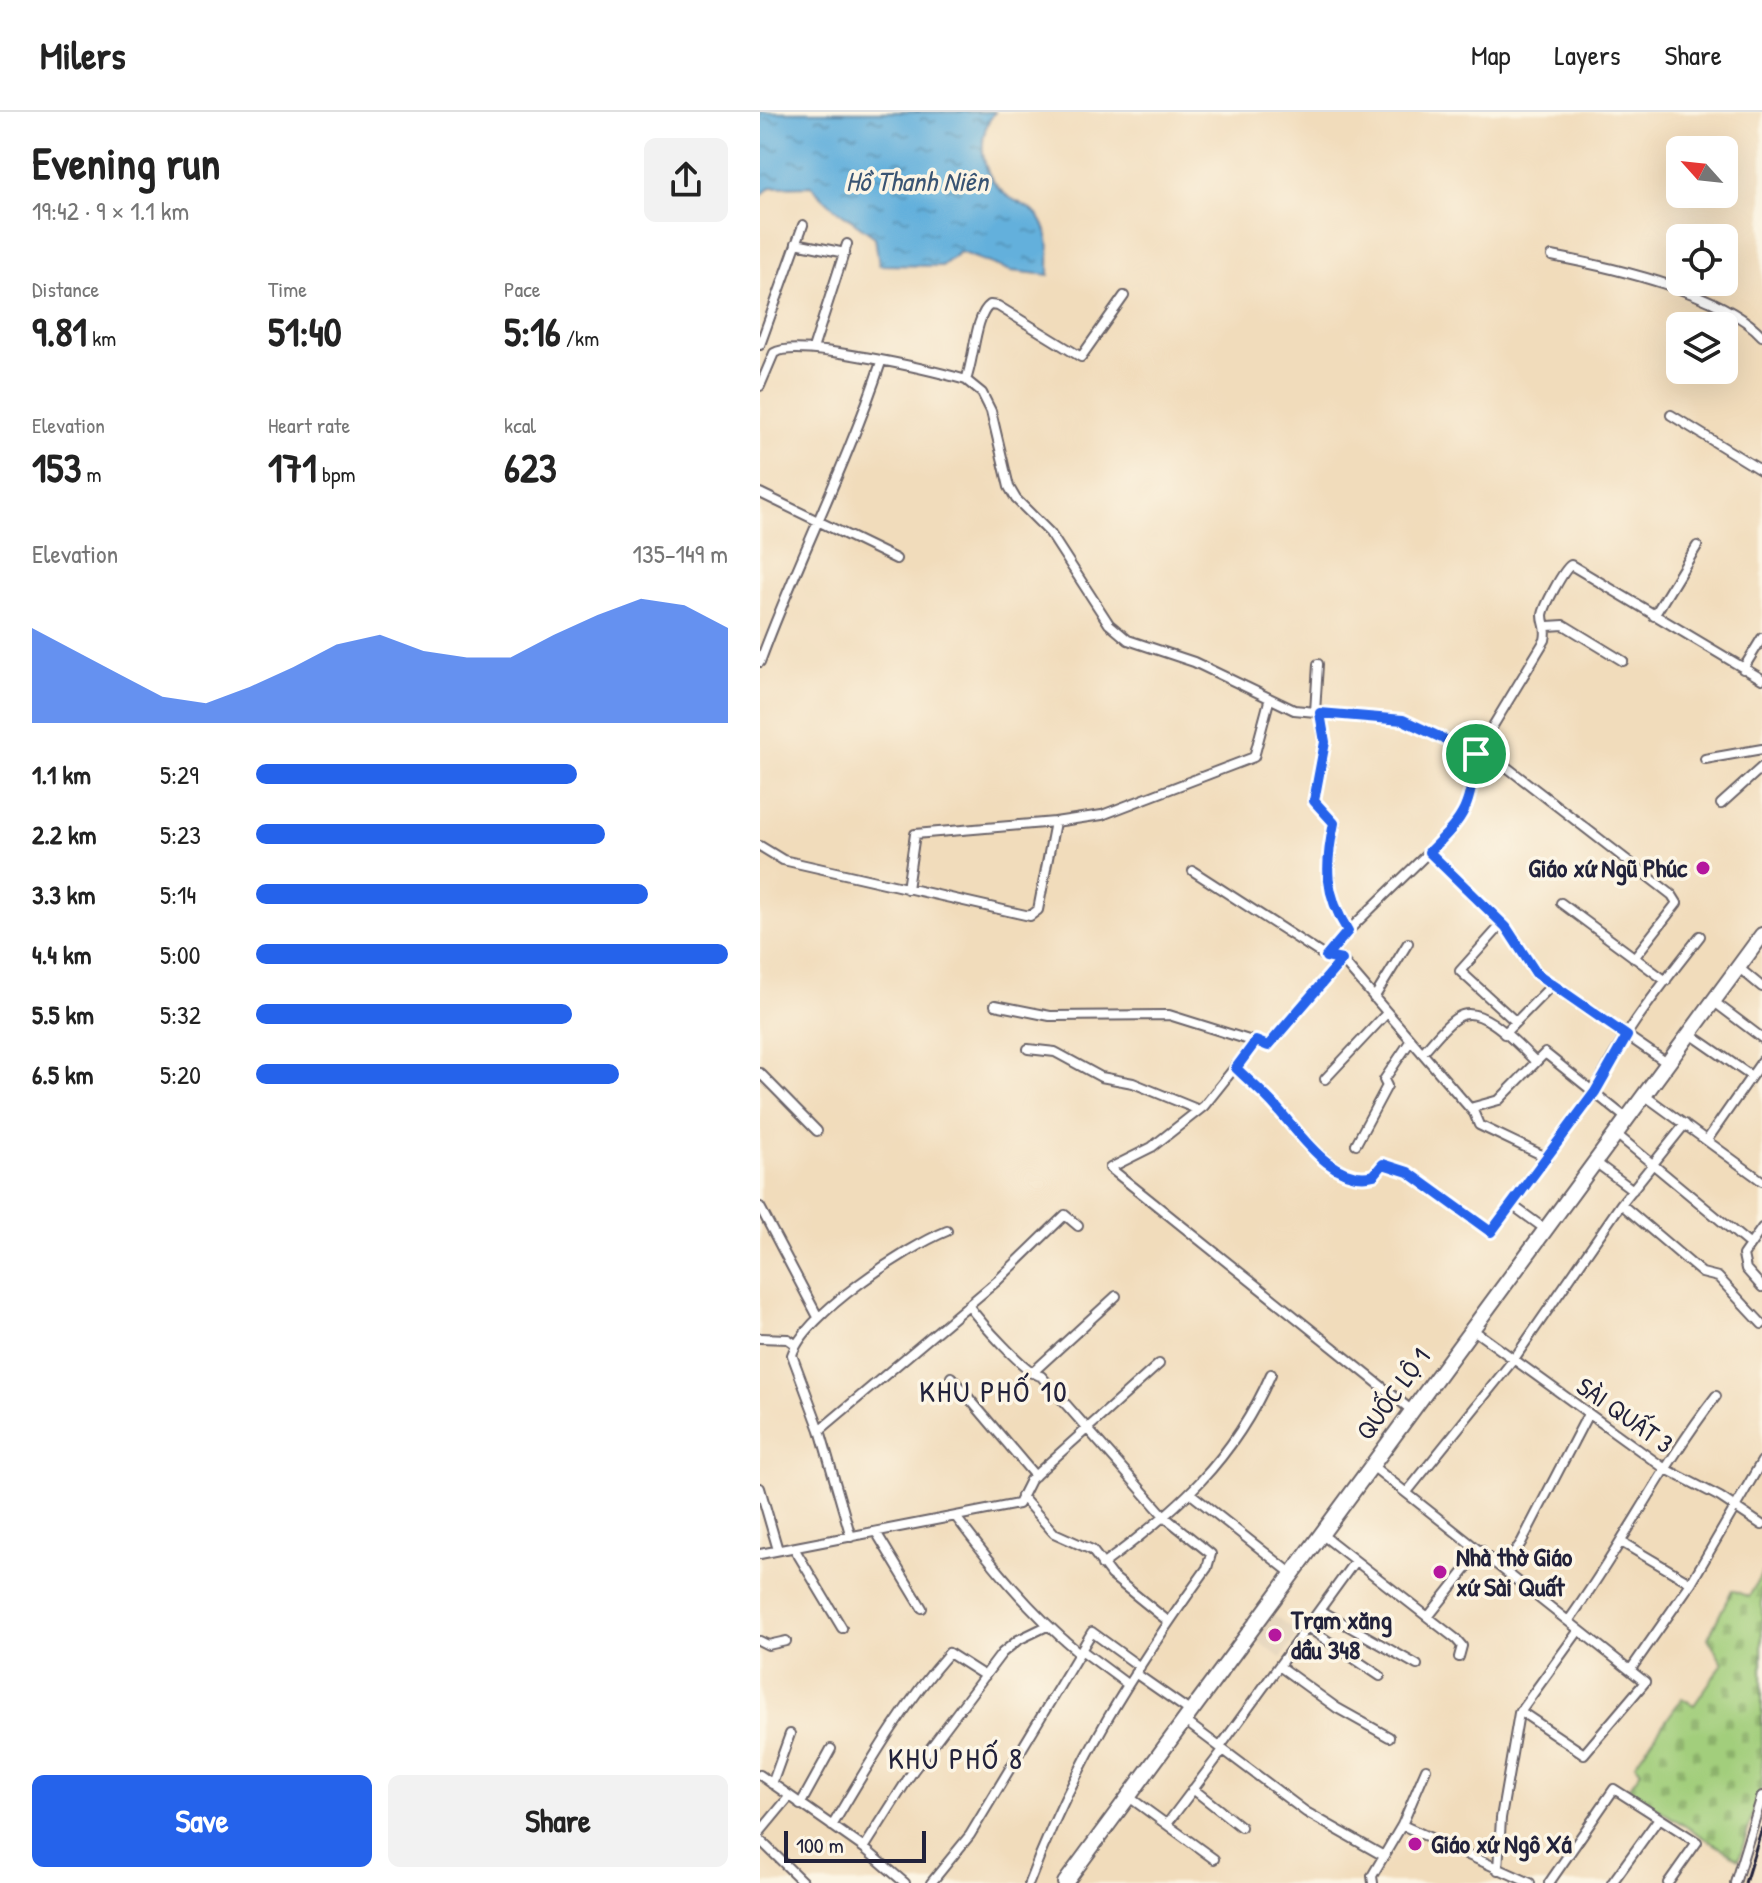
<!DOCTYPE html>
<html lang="en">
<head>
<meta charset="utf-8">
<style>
  body { margin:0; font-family:"Patrick Hand",sans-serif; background:#f2f2f2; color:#222; height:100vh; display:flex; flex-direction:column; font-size:30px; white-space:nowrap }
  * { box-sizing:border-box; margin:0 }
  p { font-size:26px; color:#767676 }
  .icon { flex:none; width:44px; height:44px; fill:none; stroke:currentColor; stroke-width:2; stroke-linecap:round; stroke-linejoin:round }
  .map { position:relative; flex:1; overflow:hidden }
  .drawer { display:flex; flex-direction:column; background:#fff; width:760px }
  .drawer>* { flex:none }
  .needle { width:52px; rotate:297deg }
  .controls { position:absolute; left:906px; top:24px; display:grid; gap:16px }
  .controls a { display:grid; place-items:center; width:72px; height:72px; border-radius:12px; background:#fff; box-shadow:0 8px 32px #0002; font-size:40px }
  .scale { position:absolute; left:24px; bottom:20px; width:142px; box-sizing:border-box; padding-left:8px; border:4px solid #22223b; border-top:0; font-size:22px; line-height:28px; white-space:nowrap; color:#22223b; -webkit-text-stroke:6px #fcf5e5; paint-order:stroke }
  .pin { position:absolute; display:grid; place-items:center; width:68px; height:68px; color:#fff; margin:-34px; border:4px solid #fff; border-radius:50%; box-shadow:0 2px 8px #0007 }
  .round { display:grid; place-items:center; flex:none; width:84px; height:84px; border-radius:12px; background:#f2f2f2 }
  .headline { display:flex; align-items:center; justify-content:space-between; height:136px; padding:0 32px }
  h1 { font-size:44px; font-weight:700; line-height:60px }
  .figures { display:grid; grid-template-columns:repeat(3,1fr); gap:12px; height:136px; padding:8px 32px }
  .figures div { display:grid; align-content:center }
  .figures b { font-size:40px; font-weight:700 }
  .figures small { font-size:22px; font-weight:400 }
  .figures p { font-size:22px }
  .chart { height:224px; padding:16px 32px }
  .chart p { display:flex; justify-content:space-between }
  .chart svg { width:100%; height:144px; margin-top:8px; fill:#2563eb; opacity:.7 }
  .button { display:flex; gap:16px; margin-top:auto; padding:16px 32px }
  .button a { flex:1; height:92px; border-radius:12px; background:#2563eb; color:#fff; font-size:32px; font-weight:700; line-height:92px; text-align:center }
  .button a+a { background:#f2f2f2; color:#222 }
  ul { padding:0 32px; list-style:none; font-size:26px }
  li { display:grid; grid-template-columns:128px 96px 1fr; align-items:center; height:60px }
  li i { height:20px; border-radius:10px; background:#2563eb }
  header { display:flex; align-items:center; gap:48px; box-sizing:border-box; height:112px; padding:0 40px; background:#fff; border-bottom:2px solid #e0e0e0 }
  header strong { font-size:38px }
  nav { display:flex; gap:44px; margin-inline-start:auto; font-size:28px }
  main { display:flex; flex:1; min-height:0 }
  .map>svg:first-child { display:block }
  .built { fill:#e0cdb2 }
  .cemetery { fill:url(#cemetery-stones); stroke:#62785b; stroke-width:2 }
  .water { fill:url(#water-ripples); stroke:#42698c; stroke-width:2 }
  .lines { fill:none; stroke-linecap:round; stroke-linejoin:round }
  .street-casing { stroke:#6a6368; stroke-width:12 }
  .highway-casing { stroke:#6a6368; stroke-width:18 }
  .street { stroke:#fff; stroke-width:8 }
  .highway { stroke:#fff; stroke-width:14 }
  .rail { stroke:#22223b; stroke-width:3 }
  .route-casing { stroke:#fff; stroke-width:16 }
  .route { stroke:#2563eb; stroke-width:10 }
  .poi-dot { fill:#b5179e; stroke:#fcf5e5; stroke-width:3 }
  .labels { text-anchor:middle; stroke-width:7; stroke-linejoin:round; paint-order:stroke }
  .poi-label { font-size:26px; font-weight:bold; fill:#22223b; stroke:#fcf5e5; text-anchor:start }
  .street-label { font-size:26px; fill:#22223b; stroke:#fcf5e5 }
  .water-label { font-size:28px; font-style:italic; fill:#395473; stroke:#fcf5e5 }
  .quarter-label { font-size:30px; letter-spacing:2px; fill:#22223b; stroke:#fcf5e5 }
</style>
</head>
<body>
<header>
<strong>Milers</strong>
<nav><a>Map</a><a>Layers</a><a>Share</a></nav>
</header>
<main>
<section class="drawer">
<div class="headline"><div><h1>Evening run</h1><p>19:42 · 9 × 1.1 km</p></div><a class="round"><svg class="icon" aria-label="share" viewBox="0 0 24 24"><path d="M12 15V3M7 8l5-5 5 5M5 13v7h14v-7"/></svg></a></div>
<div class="figures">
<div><p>Distance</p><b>9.81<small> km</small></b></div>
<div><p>Time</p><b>51:40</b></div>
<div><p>Pace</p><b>5:16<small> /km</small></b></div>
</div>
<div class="figures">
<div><p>Elevation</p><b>153<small> m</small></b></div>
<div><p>Heart rate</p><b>171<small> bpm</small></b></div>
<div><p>kcal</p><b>623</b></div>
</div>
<div class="chart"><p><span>Elevation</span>135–149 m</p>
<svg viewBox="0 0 160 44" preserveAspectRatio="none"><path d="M0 44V15L10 22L20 29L30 36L40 38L50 33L60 27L70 20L80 17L90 22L100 24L110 24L120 17L130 11L140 6L150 8L160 15V44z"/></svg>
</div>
<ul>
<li><b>1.1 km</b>5:29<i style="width:68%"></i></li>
<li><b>2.2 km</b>5:23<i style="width:74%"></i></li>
<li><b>3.3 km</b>5:14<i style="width:83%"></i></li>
<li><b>4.4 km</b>5:00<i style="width:100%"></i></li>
<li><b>5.5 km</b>5:32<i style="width:67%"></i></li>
<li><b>6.5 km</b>5:20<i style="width:77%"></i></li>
</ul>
<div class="button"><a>Save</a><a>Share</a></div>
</section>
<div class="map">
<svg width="1002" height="1771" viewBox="0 0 1002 1771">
  <defs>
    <pattern id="cemetery-stones" width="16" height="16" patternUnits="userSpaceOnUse" patternTransform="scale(2)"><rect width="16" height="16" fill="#a2ce7b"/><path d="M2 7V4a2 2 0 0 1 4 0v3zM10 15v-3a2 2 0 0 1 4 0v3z" fill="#8bb16b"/></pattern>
    <pattern id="water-ripples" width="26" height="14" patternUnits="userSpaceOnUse" patternTransform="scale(2)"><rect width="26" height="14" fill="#63b0dc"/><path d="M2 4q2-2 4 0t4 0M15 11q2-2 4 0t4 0" fill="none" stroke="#518fb4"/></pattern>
  </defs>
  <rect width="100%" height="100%" fill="#fcf5e5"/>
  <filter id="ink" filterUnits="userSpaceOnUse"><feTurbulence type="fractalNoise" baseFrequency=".0125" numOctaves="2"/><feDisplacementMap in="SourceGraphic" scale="16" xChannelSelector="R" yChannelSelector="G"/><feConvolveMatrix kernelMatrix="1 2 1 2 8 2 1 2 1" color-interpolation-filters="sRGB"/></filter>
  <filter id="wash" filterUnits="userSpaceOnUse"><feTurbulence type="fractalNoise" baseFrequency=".006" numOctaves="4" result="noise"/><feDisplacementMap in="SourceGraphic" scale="32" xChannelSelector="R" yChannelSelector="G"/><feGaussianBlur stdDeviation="1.8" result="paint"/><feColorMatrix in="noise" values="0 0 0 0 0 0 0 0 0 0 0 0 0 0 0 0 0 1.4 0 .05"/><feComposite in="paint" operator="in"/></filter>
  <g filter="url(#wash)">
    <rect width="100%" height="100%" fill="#f1dcbb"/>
    <!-- built -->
    <path class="built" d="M510,1500L539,1521L521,1546L492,1525Z"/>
    <!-- cemetery -->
    <path class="cemetery" d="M1002,1461V1673L979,1747L867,1678L881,1659L875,1652L922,1586L934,1593L963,1551L948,1526L972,1478L989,1485Z"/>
    <!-- water -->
    <path class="water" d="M0,0H235C215,25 220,62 246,83C255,90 270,94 277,103C292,120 289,143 289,163L251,159L200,140L182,154L119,153L115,125L73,95L51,74L11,75L0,84Z"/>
  </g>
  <g filter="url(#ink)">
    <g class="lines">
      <!-- street casing -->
      <g class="street-casing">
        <path id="street" d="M36,131L85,141
          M792,144C850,155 962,180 1002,224
          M0,233L43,113
          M53,237L87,132
          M206,268C214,248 215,203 230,193L238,194L321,245L364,184
          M0,274L14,241C37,226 175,259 206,268L222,281L231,299L249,375L256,387L290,421L349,512L368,528L434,550L534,598L643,608L716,642C709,695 708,703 669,740L746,815L776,861L907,951
          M911,303L1002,359
          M0,381L136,447
          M894,504L937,434
          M788,514L804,513L863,549
          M0,550C37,449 87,353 121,250
          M983,557L1002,526
          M555,600L558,552
          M560,601L565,630L554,689L574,711C566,753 564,781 588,819
          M945,647L1002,637
          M961,692L1002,655
          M0,734L23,748L270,804L278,798L295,710L342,703L494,645L509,589
          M433,759L566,845L582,848L714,1001L719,1013L788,1046
          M147,777L155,722L295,710
          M801,791L906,869
          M743,811L700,859L756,910
          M566,845L588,819L669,740
          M874,846L917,791L912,783L744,653L716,642L785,528C788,515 783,513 783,503C784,495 803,458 811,453L1002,567
          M978,855L1002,875
          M614,886L648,831
          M953,889L1002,926
          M235,893L290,904L409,903L508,934L582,848
          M929,921L991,964
          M744,922L792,873
          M496,929L444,994L392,1035L350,1056L651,1298
          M268,937L295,940L341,965L373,971L439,998
          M662,941C673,930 684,913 698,905C721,890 759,934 775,949
          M476,956C489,969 503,981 516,995C538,1019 575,1074 614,1063L623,1052L648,1060L731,1120L835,980C860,923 902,873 940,824
          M0,961L57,1019
          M565,967L627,901
          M884,983L1002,1069
          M710,996L739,988L785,941L866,1006
          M855,1021L989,1132
          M947,1028L1002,949
          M596,1032L627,974L624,968L651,928
          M835,1050L873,1078
          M861,1092L942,1161L958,1165L1002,1212
          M752,1093L785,1117
          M0,1095L58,1205
          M1002,1116L983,1143L986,1157L1002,1175
          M208,1193C219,1208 266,1262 281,1264L406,1406L451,1442L447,1456C373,1559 314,1652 269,1771
          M712,1217L904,1356L960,1385L1002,1413
          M0,1226L28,1227L35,1232
          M272,1261L356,1184
          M191,1265L275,1364
          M60,1318L237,1169L305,1103L318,1114
          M611,1353L885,1570L824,1642L760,1599
          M0,1376L18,1438
          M647,1380L754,1247L861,1092L925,1012
          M431,1382L531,1461
          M261,1384L294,1421L332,1438L351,1463L409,1510
          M196,1405C232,1453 270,1500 317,1539
          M116,1420L162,1496
          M560,1421L696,1527L702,1534L699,1545
          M91,1425L60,1318L32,1243C44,1203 147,1135 187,1119
          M863,1431L931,1471
          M34,1436L82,1516
          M0,1442L258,1392L270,1368L399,1252
          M342,1453C417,1398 473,1349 511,1262
          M744,1455L761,1431L828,1302
          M560,1498L657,1553
          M668,1505L721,1438
          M809,1508C862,1435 901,1355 956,1284
          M547,1515L620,1564
          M0,1529L8,1533L26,1529
          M324,1540L367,1572
          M519,1554L577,1596L629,1625
          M871,1557L931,1471L1002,1349
          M375,1561L431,1600
          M425,1609L546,1700L622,1743
          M460,1635L595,1449
          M0,1663L104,1736L145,1771
          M12,1672L30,1622
          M433,1677L481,1715
          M369,1685L454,1747
          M40,1693L71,1637
          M407,1712L463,1638
          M642,1713L666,1657
          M72,1714C108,1654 142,1594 189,1541L225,1564
          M0,1720L29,1685
          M0,1728L44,1771
          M104,1736L153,1659L242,1541L258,1528L287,1514
          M738,1758L741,1706L759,1601L819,1518
          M171,1771L210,1723L332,1520L380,1555
          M613,1771L612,1764L642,1713L770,1771
          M789,1771L854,1677L937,1730L908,1771
          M852,1771L899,1706
          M975,1771L1002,1684"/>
      </g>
      <!-- highway casing -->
      <g class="highway-casing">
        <path id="highway" d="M305,1771L1002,823"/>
      </g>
      <!-- street -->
      <use href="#street" class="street"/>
      <!-- highway -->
      <use href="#highway" class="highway"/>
      <!-- rail -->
      <path class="rail" d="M985,1771L1002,1716"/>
    </g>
  </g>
  <g class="lines" filter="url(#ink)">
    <!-- route casing -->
    <g class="route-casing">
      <path id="route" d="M560,601L643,608L716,642C709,696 708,702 669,740L746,815L776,861L867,924L835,980L731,1120L648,1060L623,1052L614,1063C572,1074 539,1020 516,995C504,981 489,969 476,956L496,929L508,934L582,848L566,845L588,819C564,781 565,753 574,711L554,689L565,630Z"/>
    </g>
    <!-- route -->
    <use href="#route" class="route"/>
  </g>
  <!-- markers -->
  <g class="poi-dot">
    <circle cx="943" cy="756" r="8"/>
    <circle cx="680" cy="1460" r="8"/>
    <circle cx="515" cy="1523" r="8"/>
    <circle cx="655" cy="1732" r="8"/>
  </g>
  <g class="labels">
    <!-- poi labels -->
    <g class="poi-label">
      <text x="927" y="765" text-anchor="end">Giáo xứ Ngũ Phúc</text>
      <text x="696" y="1454">Nhà thờ Giáo<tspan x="696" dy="30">xứ Sài Quất</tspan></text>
      <text x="531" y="1517">Trạm xăng<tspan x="531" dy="30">dầu 348</tspan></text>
      <text x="671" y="1741">Giáo xứ Ngô Xá</text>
    </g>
    <!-- street labels -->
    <g class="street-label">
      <text transform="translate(633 1282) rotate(-54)" y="9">QUỐC LỘ 1</text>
      <text transform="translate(865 1303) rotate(35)" y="9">SÀI QUẤT 3</text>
    </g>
    <!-- water labels -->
    <g class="water-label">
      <text x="157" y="79">Hồ Thanh Niên</text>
    </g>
    <!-- quarter labels -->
    <g class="quarter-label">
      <text x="234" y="1290">KHU PHỐ 10</text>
      <text x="196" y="1657">KHU PHỐ 8</text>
    </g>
  </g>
</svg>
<div class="controls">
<a><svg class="needle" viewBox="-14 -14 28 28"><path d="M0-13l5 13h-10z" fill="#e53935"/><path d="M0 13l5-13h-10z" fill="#767676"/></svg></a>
<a><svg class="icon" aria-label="locate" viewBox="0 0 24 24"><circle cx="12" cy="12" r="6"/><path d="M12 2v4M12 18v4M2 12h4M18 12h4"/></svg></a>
<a><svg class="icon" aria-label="layers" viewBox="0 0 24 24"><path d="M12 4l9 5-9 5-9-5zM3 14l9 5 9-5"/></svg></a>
</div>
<div class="scale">100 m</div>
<div class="pin" style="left:716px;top:642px;background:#1e9e55"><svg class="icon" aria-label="arrive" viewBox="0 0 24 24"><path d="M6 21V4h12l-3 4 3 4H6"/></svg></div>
</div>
</main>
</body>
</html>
